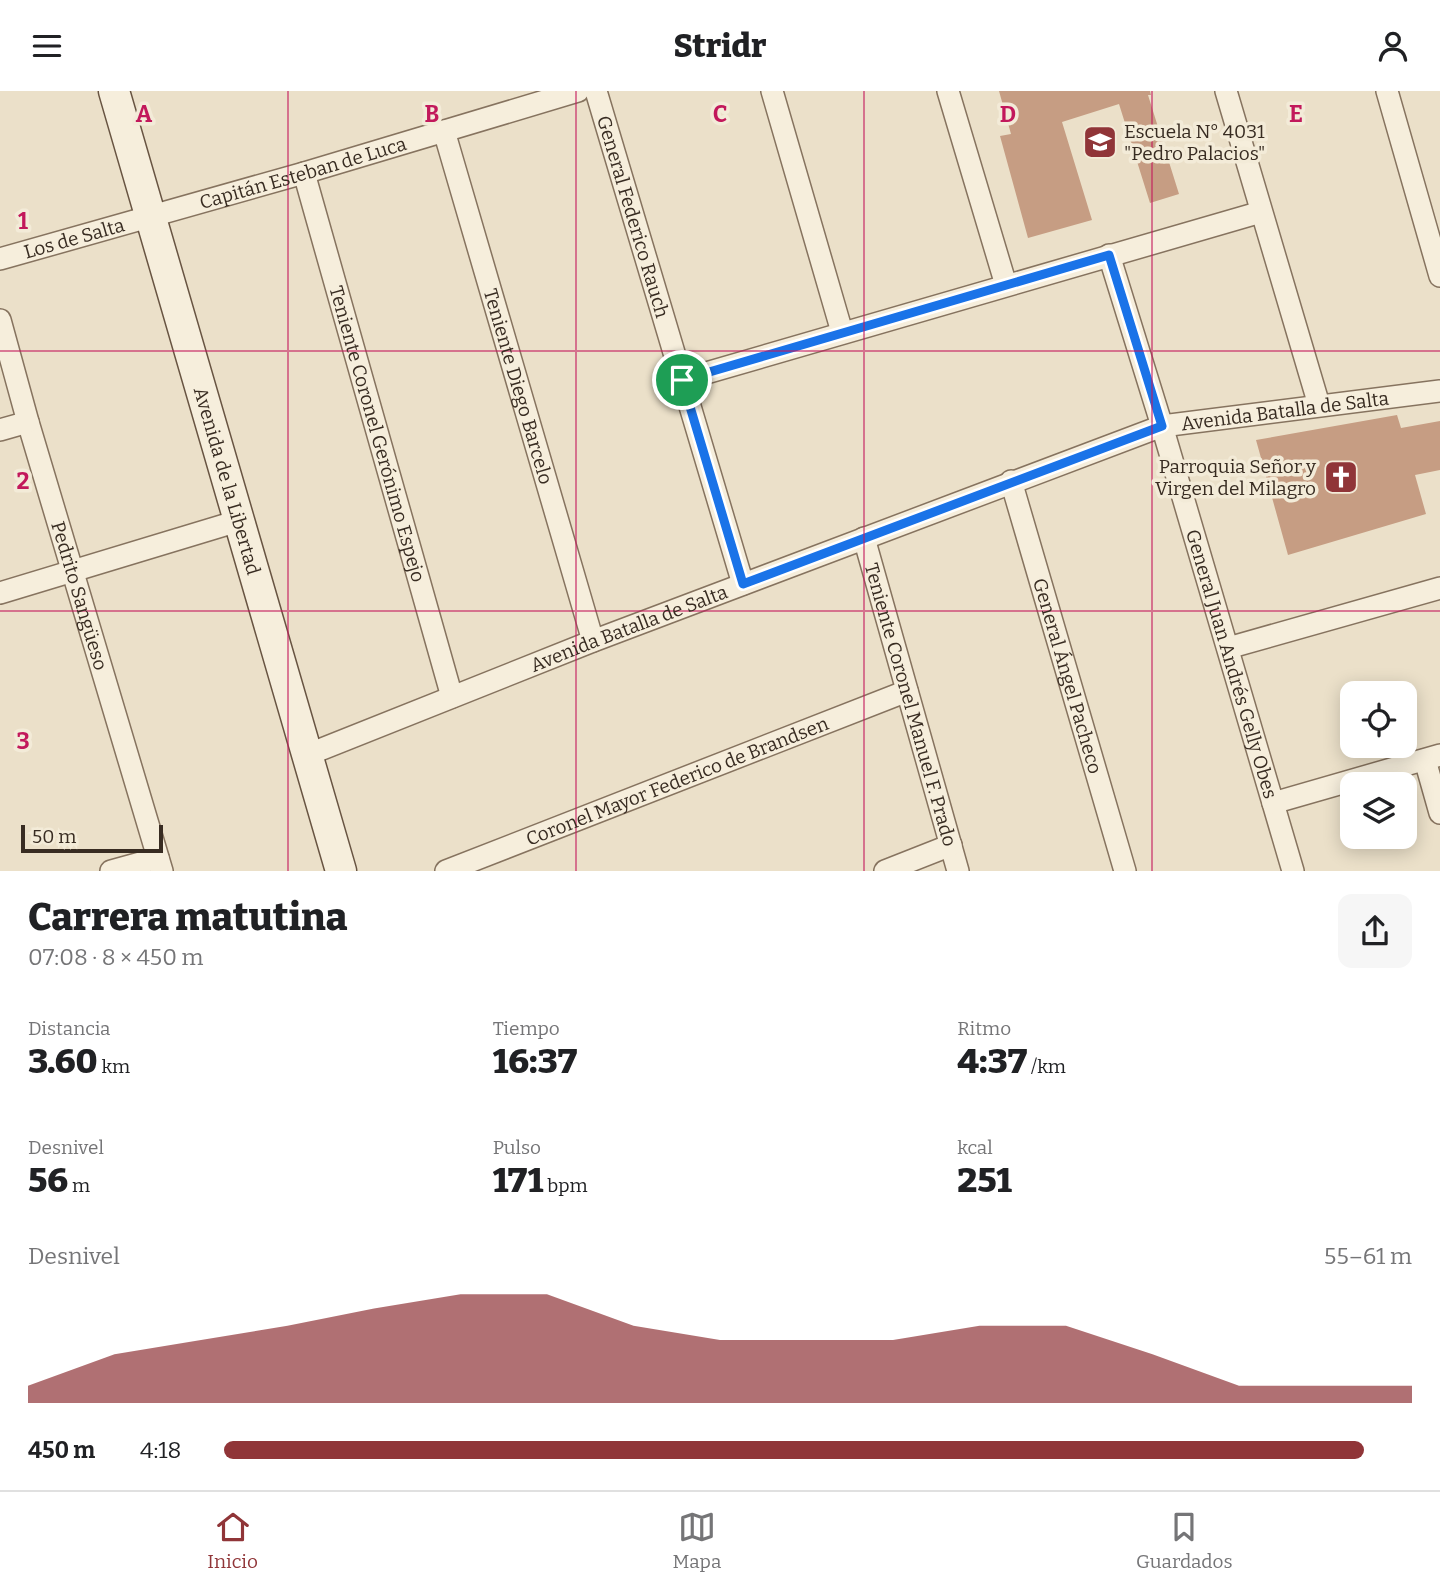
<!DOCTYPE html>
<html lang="es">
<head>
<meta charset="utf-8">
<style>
  body { margin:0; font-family:Bitter,serif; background:#f6f6f6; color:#202124; height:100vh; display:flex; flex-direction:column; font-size:26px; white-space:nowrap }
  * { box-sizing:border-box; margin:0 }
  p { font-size:23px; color:#757577 }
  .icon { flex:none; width:38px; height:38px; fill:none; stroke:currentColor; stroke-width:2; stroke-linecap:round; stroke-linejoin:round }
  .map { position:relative; height:780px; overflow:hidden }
  .details { display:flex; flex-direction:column; background:#fff; flex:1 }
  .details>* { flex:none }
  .tools { position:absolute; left:1340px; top:590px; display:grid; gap:14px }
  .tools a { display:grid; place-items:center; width:77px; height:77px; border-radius:14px; background:#fff; box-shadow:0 4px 18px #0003; font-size:35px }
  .scale { position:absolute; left:21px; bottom:18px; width:142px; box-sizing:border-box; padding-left:7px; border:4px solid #382c22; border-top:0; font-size:19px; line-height:24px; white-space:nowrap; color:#382c22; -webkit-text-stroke:5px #f3ebd8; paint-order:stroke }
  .pin { position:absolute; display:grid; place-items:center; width:60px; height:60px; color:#fff; margin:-30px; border:4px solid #fff; border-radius:50%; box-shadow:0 2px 7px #0007 }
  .round { display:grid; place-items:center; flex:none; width:74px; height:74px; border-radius:14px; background:#f6f6f6 }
  .summary { display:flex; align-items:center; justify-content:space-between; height:119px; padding:0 28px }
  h1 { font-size:38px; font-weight:800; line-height:52px }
  .metrics { display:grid; grid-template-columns:repeat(3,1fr); gap:10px; height:119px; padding:7px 28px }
  .metrics div { display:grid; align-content:center }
  .metrics b { font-size:35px; font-weight:800 }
  .metrics small { font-size:19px; font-weight:400 }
  .metrics p { font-size:19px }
  .chart { height:196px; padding:14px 28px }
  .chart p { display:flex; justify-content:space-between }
  .chart svg { width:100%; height:126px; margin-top:7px; fill:#903538; opacity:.7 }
  ul { padding:0 28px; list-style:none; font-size:23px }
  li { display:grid; grid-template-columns:112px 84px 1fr; align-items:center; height:52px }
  li i { height:18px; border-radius:9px; background:#903538 }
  header { display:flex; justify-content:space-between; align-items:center; height:91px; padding:0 28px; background:#fff; font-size:32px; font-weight:800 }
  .tabs { display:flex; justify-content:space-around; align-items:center; height:98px; border-top:2px solid #e0e0e0; background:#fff; font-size:19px; color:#757577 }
  .tabs a { display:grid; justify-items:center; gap:4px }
  .tabs .on { color:#903538 }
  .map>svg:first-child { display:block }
  .building { fill:#c69d83 }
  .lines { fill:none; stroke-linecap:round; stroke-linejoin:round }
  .street-casing { stroke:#86735f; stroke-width:24 }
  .secondary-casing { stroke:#685442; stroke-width:33 }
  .street { stroke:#f6eedc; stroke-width:21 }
  .secondary { stroke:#f6eedc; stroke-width:30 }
  .route-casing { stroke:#fff; stroke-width:14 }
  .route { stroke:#1a73e8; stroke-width:9 }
  .grid { fill:none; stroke:#c2185b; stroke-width:2; stroke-opacity:0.55 }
  .labels { text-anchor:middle; stroke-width:7; stroke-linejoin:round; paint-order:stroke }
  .poi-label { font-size:19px; fill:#382c22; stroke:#f3ebd8; text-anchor:start }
  .street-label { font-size:19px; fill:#382c22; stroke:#f3ebd8 }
  .grid-label { font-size:23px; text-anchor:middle; font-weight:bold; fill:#c2185b; stroke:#f3ebd8; stroke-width:7; stroke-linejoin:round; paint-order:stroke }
</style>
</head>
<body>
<header><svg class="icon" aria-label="menu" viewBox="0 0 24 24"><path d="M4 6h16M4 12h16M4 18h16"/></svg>Stridr<svg class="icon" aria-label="person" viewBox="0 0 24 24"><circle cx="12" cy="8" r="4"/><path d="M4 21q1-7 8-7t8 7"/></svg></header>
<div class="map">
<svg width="1440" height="780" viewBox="0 0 1440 780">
  <rect width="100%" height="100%" fill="#ebe0c9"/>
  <!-- building -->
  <path class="building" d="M999,0H1150L1151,4H1148L1179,103L1150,112L1119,13L1062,31L1092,129L1028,147L1000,45L1011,43Z
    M1397,324L1401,337L1440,330V379L1415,384L1426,423L1288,464L1256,349Z"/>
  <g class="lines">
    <!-- street casing -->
    <g class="street-casing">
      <g id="street">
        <path id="s1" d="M596,0L743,493"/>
        <path d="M772,0L842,241"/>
        <path d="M948,0L1006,194"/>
        <path d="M1226,0L1319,314"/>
        <path d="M1387,0L1440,185"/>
        <path id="s2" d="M444,40L593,550"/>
        <path id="s3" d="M304,82L452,606"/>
        <path id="s4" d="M1109,164L1162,335L1293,780"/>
        <path id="s5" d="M0,168L304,82L578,0"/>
        <path id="s6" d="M0,229L28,331L162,780"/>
        <path d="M682,289L1261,121"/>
        <path d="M0,339L28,331"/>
        <path id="s7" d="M1011,390L1125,780"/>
        <path id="s8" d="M864,447L958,780"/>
        <path d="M0,502L238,430"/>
        <path d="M1228,557L1440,497"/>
        <path id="s9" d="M307,664L593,550L1162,335L1440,300"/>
        <path d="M1425,669L1440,722"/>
        <path d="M1273,712L1440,664"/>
        <path d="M111,780L158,767"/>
        <path id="s10" d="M446,780L907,600"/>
        <path d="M885,780L951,754"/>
      </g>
    </g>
    <!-- secondary casing -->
    <g class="secondary-casing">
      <g id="secondary">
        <path id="s11" d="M114,0L341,780"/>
      </g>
    </g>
    <!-- street -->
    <use href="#street" class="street"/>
    <!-- secondary -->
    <use href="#secondary" class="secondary"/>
  </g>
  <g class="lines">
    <!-- route casing -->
    <g class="route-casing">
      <path id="route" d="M1109,164L1162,335L743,493L682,289Z"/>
    </g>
    <!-- route -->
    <use href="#route" class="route"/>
  </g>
  <!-- grid -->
  <path class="grid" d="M288,0V780M576,0V780M864,0V780M1152,0V780M0,260H1440M0,520H1440"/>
  <!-- icons -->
  <defs>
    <g id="school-square" transform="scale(1.75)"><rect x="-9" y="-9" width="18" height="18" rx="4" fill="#903538" stroke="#f3ebd8"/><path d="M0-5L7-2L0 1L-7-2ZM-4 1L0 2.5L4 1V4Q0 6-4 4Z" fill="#fff"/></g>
    <g id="church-square" transform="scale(1.75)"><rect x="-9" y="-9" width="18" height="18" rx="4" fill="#903538" stroke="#f3ebd8"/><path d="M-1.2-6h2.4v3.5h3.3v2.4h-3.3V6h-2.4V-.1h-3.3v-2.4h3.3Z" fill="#fff"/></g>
  </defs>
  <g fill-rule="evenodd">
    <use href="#school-square" x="1100" y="51"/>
    <use href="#church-square" x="1341" y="386"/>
  </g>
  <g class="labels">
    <!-- poi labels -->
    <g class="poi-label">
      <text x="1124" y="47">Escuela N° 4031<tspan x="1124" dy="22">"Pedro Palacios"</tspan></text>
      <text x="1316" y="382" text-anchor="end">Parroquia Señor y<tspan x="1316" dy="22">Virgen del Milagro</tspan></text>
    </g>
    <!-- street labels -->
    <g class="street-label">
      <text dy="7" stroke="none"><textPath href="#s5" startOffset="315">Capitán Esteban de Luca</textPath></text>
      <text dy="7" stroke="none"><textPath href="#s1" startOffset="131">General Federico Rauch</textPath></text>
      <text dy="7" stroke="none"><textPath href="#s5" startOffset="77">Los de Salta</textPath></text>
      <text dy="7" stroke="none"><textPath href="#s2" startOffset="266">Teniente Diego Barcelo</textPath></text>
      <text dy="7" stroke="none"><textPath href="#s9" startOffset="1040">Avenida Batalla de Salta</textPath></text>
      <text dy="7" stroke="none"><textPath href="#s3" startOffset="271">Teniente Coronel Gerónimo Espejo</textPath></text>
      <text dy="7" stroke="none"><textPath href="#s11" startOffset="406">Avenida de la Libertad</textPath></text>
      <text dy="7" stroke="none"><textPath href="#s6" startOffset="287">Pedrito Sangüeso</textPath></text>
      <text dy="7" stroke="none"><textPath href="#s9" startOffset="346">Avenida Batalla de Salta</textPath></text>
      <text dy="7" stroke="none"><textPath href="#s4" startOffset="427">General Juan Andrés Gelly Obes</textPath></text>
      <text dy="7" stroke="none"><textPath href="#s7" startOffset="203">General Ángel Pacheco</textPath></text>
      <text dy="7" stroke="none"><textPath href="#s8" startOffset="173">Teniente Coronel Manuel F. Prado</textPath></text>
      <text dy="7" stroke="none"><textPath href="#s10" startOffset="248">Coronel Mayor Federico de Brandsen</textPath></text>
    </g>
  </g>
  <g class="grid-label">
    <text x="144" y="31">A</text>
    <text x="432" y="31">B</text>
    <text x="720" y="31">C</text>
    <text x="1008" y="31">D</text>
    <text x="1296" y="31">E</text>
    <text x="23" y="138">1</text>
    <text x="23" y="398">2</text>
    <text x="23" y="658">3</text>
  </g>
</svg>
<div class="tools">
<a><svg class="icon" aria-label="locate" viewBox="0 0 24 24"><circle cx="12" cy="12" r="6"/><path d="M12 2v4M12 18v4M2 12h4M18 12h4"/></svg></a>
<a><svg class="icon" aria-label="layers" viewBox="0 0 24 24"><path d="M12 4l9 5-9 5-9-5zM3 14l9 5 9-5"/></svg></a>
</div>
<div class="scale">50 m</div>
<div class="pin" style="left:682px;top:289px;background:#1e9e55"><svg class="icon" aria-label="arrive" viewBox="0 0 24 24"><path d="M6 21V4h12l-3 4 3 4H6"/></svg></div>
</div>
<section class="details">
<div class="summary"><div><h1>Carrera matutina</h1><p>07:08 · 8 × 450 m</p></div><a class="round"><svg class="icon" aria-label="share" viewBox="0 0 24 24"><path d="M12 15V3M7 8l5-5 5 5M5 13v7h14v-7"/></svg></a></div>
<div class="metrics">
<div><p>Distancia</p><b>3.60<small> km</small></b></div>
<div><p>Tiempo</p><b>16:37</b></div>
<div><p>Ritmo</p><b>4:37<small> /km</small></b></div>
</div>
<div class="metrics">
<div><p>Desnivel</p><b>56<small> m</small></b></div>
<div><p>Pulso</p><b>171<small> bpm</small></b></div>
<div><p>kcal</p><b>251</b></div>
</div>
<div class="chart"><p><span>Desnivel</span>55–61 m</p>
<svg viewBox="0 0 160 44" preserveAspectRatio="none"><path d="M0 44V38L10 27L20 22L30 17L40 11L50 6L60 6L70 17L80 22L90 22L100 22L110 17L120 17L130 27L140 38L150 38L160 38V44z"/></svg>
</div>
<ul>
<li><b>450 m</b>4:18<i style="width:96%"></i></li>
</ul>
</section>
<nav class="tabs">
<a class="on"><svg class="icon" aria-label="home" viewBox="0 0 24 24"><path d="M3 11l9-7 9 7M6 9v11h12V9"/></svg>Inicio</a>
<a><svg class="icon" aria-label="map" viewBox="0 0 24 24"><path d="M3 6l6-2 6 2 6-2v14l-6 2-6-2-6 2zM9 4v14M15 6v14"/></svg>Mapa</a>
<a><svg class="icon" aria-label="saved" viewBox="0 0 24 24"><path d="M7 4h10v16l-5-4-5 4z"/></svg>Guardados</a>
</nav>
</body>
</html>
